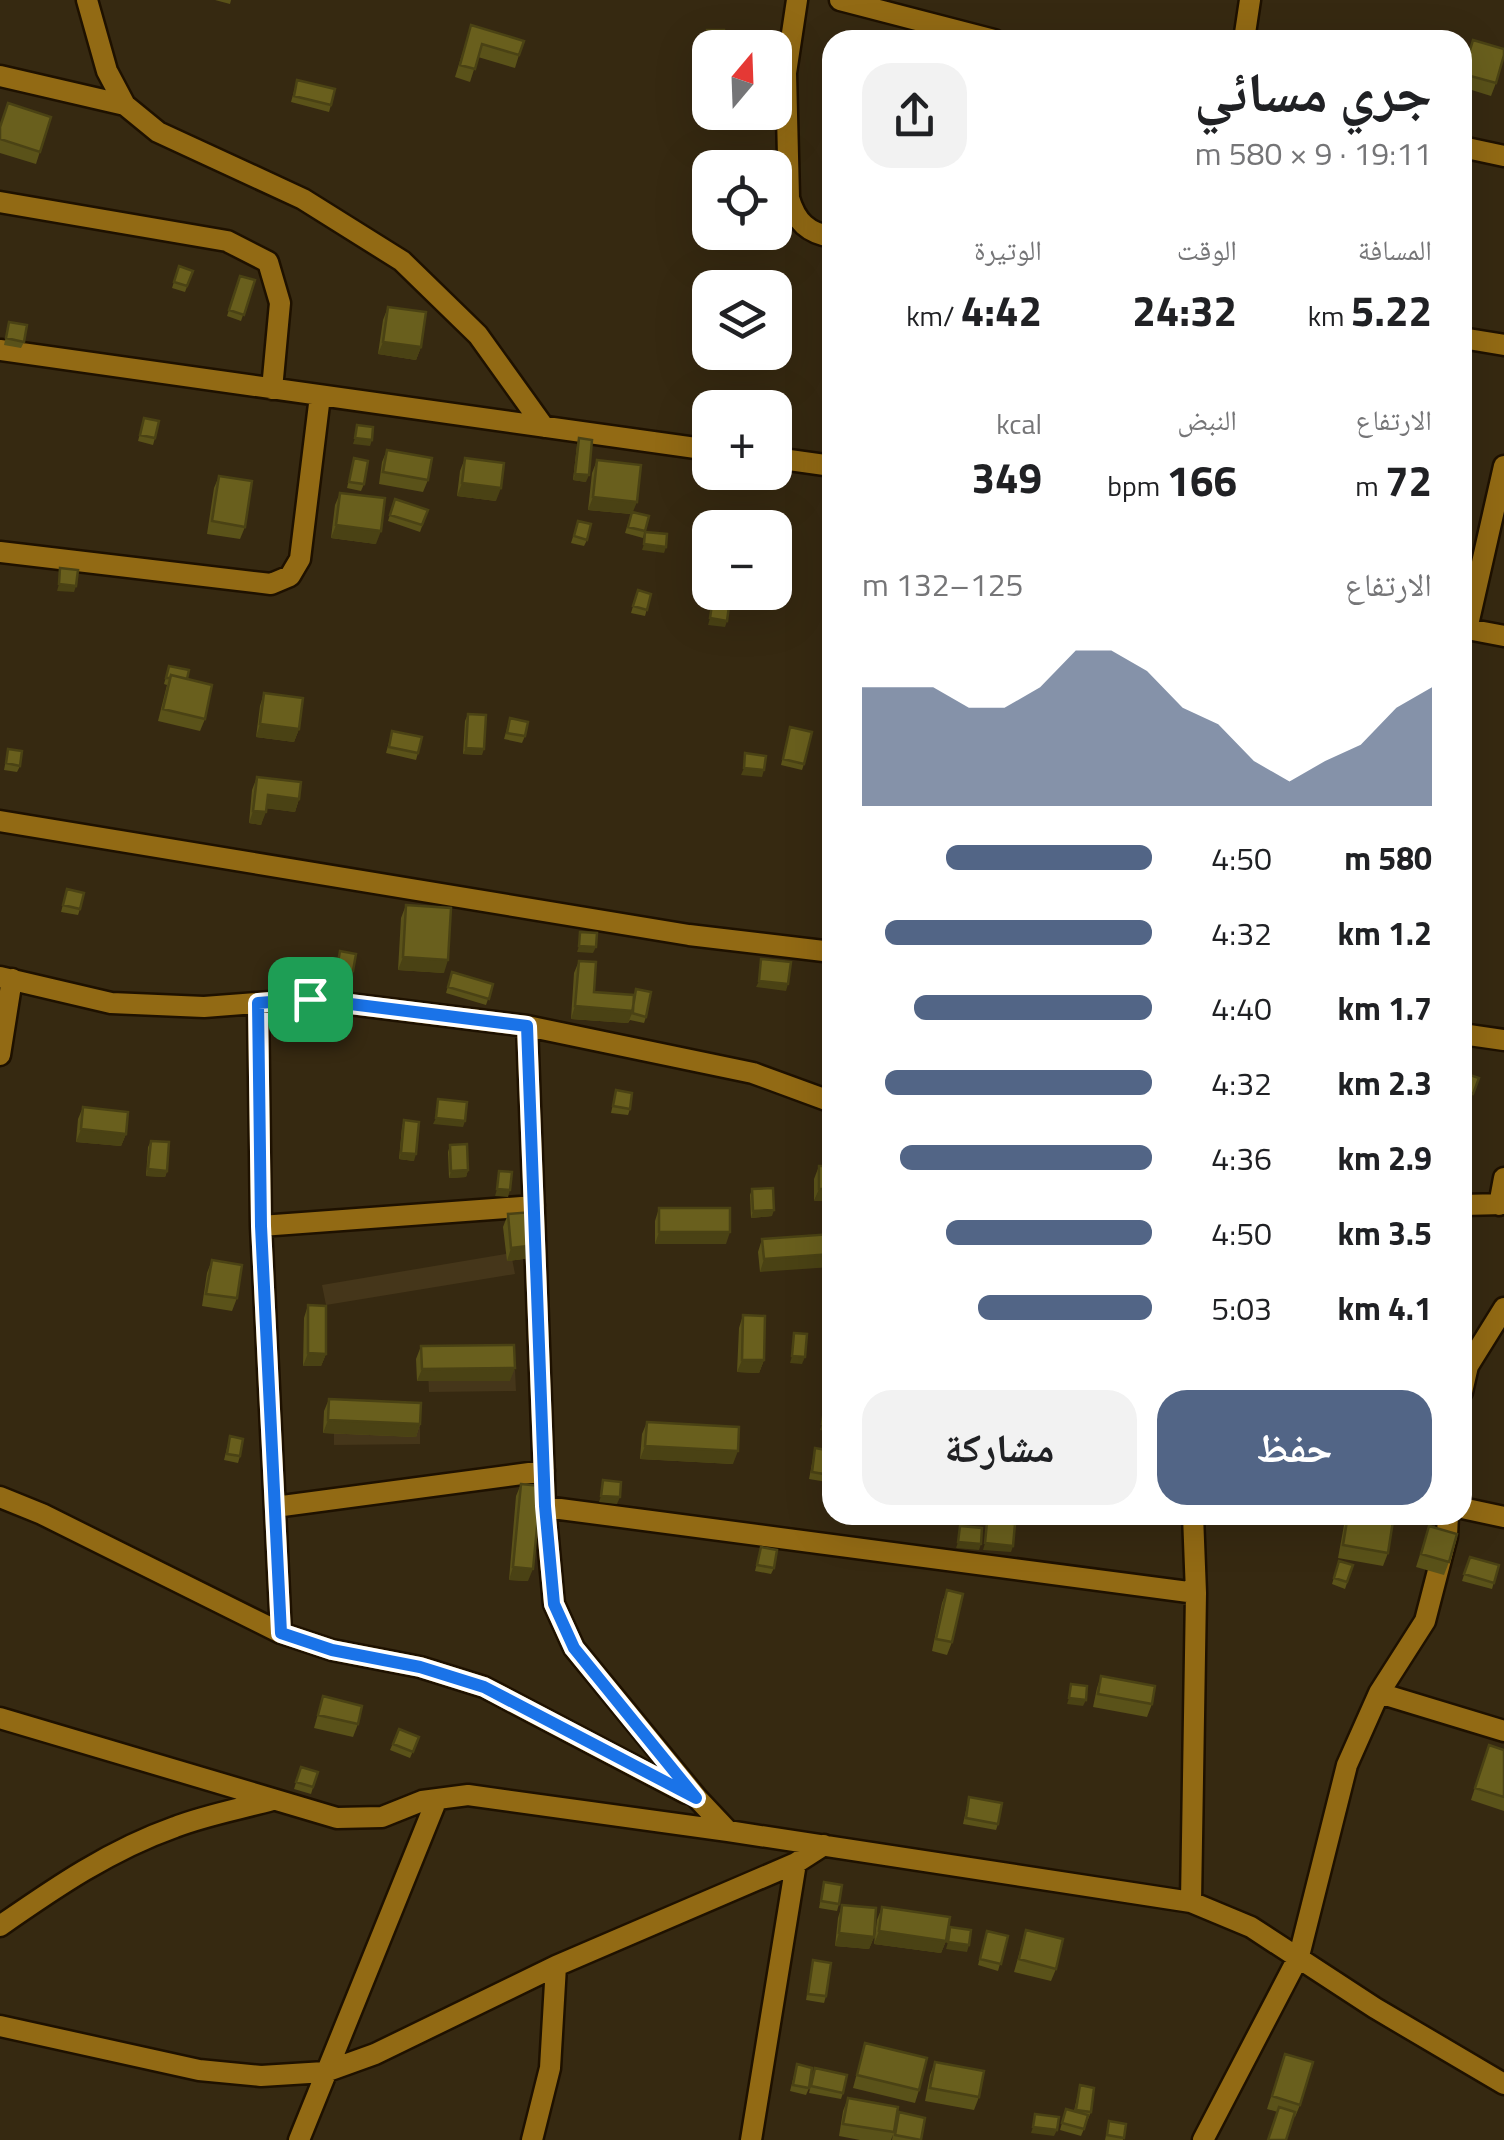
<!DOCTYPE html>
<html lang="ar">
<head>
<meta charset="utf-8">
<style>
  body { margin:0; font-family:"Titillium Web","Noto Naskh Arabic",sans-serif; background:#f2f2f2; color:#202124; direction:rtl; height:100vh; display:flex; flex-direction:column; font-size:38px; white-space:nowrap }
  * { box-sizing:border-box; margin:0 }
  p { font-size:32px; color:#757577 }
  .icon { flex:none; width:55px; height:55px; fill:none; stroke:currentColor; stroke-width:2; stroke-linecap:round; stroke-linejoin:round }
  .map { position:relative; flex:1; overflow:hidden; direction:ltr }
  .panel { position:absolute; left:822px; top:30px; width:650px; height:1495px; display:flex; flex-direction:column; background:#fff; border-radius:30px; box-shadow:0 10px 40px #0002; direction:rtl }
  .panel>* { flex:none }
  .needle { width:65px; rotate:19deg }
  .tools { position:absolute; left:692px; top:30px; display:grid; gap:20px }
  .tools a { display:grid; place-items:center; width:100px; height:100px; border-radius:20px; background:#fff; box-shadow:0 10px 40px #0002; font-size:50px }
  .pin { position:absolute; display:grid; place-items:center; width:85px; height:85px; color:#fff; margin:-42px; border-radius:20px; box-shadow:0 5px 15px #0006 }
  .round { display:grid; place-items:center; flex:none; width:105px; height:105px; border-radius:30px; background:#f2f2f2 }
  .summary { display:flex; align-items:center; justify-content:space-between; height:170px; padding:0 40px }
  h1 { font-size:55px; font-weight:700; line-height:75px }
  .metrics { display:grid; grid-template-columns:repeat(3,1fr); gap:15px; height:170px; padding:10px 40px }
  .metrics div { display:grid; align-content:center }
  .metrics b { font-size:42px; font-weight:700 }
  .metrics small { font-size:28px; font-weight:400 }
  .metrics p { font-size:28px }
  .chart { height:280px; padding:20px 40px }
  .chart p { display:flex; justify-content:space-between }
  .chart svg { width:100%; height:180px; margin-top:10px; fill:#526586; opacity:.7 }
  .cta { display:flex; gap:20px; margin-top:auto; padding:20px 40px }
  .cta a { flex:1; height:115px; border-radius:30px; background:#526586; color:#fff; font-size:40px; font-weight:700; line-height:115px; text-align:center }
  .cta a+a { background:#f2f2f2; color:#202124 }
  ul { padding:0 40px; list-style:none; font-size:32px }
  li { display:grid; grid-template-columns:160px 120px 1fr; align-items:center; height:75px }
  li i { height:25px; border-radius:12px; background:#526586 }
  .map>svg:first-child { display:block }
  .built { fill:#45361a }
  .lines { fill:none; stroke-linecap:round; stroke-linejoin:round }
  .street-casing { stroke:#1e1100; stroke-width:25 }
  .street { stroke:#926a14; stroke-width:20 }
  .wall { fill:#5a5219 }
  .shaded-wall { fill:#4a4214 }
  .building { fill:#695f1d; stroke:#4a4214; stroke-width:2.5 }
  .route-casing { stroke:#fff; stroke-width:20 }
  .route { stroke:#1a73e8; stroke-width:12 }
</style>
</head>
<body>
<div class="map">
<svg width="1504" height="2140" viewBox="0 0 1504 2140">
  <rect width="100%" height="100%" fill="#362911"/>
  <!-- built -->
  <path class="built" d="M511,1253L515,1274L326,1305L322,1285Z
    M515,1370L516,1391L429,1392L428,1371Z
    M420,1423V1444L334,1445V1425Z"/>
  <g class="lines">
    <!-- street casing -->
    <g class="street-casing">
      <path id="street" d="M87,0L107,71L125,105L158,132L303,199L402,261L478,335L544,427
        M797,0L786,73L789,198C796,222 808,233 832,237
        M840,0L994,40
        M1244,40L1250,0
        M0,76L125,105
        M1462,147L1504,156
        M0,202L227,241L268,262L280,303L272,389
        M1462,338L1504,345
        M0,350L710,450
        M775,458L832,466
        M0,552L271,584L290,576L300,559L320,396
        M1462,628L1504,636
        M1467,629L1504,466
        M0,821L689,935L832,952
        M0,977L111,1003L204,1007L309,999L527,1026L753,1073L832,1102
        M258,1003L261,1226L534,1206
        M527,1026L545,1507L554,1604L574,1648L697,1798L728,1831
        M1462,1034L1504,1040
        M0,1055L12,979
        M1462,1205L1504,1204
        M1499,1205L1504,1178
        M261,1226L281,1633
        M1462,1392L1468,1366L1504,1308
        M0,1497L42,1514L281,1633L332,1650L420,1667L484,1687L686,1793
        M275,1507L544,1471
        M545,1507L1196,1593
        M1462,1508L1504,1517
        M1379,1693L1504,1731
        M0,1718L337,1818L382,1817L422,1801L468,1795L728,1831L1191,1902L1251,1927L1375,2008L1504,2084
        M1191,1902L1196,1593L1193,1515
        M0,1926C56,1887 110,1850 175,1827C206,1815 240,1809 272,1800
        M0,2026L199,2070L261,2076L325,2072L375,2054L556,1966L796,1863L824,1845
        M299,2140L437,1799
        M532,2140L550,2068L556,1966
        M751,2140L796,1863
        M1203,2140L1299,1956L1347,1765L1379,1693L1425,1621L1447,1536L1448,1515"/>
    </g>
    <!-- street -->
    <use href="#street" class="street"/>
  </g>
  <!-- wall -->
  <path class="wall" d="M215,0H231L230,4Z
    M471,25L519,55L515,68L478,57L470,82L455,77Z
    M1473,40L1496,83L1491,96L1462,87V73Z
    M297,80L331,105L329,112L291,102Z
    M51,117L36,164L0,153V126Z
    M179,266L193,271L185,292L172,288Z
    M240,276L255,280L241,321L227,316Z
    M388,307L421,347L416,360L378,354L383,320Z
    M9,322L24,342L21,348L4,345Z
    M144,418L155,438L153,445L138,441Z
    M579,438L586,482L573,480L577,445Z
    M387,450L428,480L423,492L379,484L382,462Z
    M354,458L364,484L361,491L347,488Z
    M465,458L496,501L457,496L460,471Z
    M597,460L633,512L649,516L643,538L625,533L631,514L588,510L592,473Z
    M219,476L245,527L240,539L207,534L214,488Z
    M340,493L376,544L331,538L335,505Z
    M395,499L428,510L420,532L388,521Z
    M578,521L587,540L584,546L571,543Z
    M638,590L651,594L645,616L631,613Z
    M169,666L187,679L205,719L200,731L158,721L167,685L164,684Z
    M264,693L299,729L294,742L256,737L260,706Z
    M468,714L482,755L463,754L465,721Z
    M510,718L525,736L522,743L504,739Z
    M790,727L804,764L802,770L781,765Z
    M392,731L418,753L416,760L386,753Z
    M8,749L20,766L17,772L4,770Z
    M257,777L299,799L295,812L266,808L261,825L249,823L252,790Z
    M67,889L80,909L78,915L61,912Z
    M406,905L444,973L398,970L401,918Z
    M340,951L353,971L350,978L335,974Z
    M579,961L594,992L634,995L636,989L646,1017L644,1023L630,1020L628,1023L571,1019L574,973Z
    M452,972L493,984L486,1005L446,993Z
    M1462,1078H1479L1470,1101L1462,1098Z
    M616,1090L630,1109L628,1115L611,1113Z
    M83,1107L126,1134L121,1146L76,1142L78,1119Z
    M404,1120L414,1161L399,1159L402,1127Z
    M151,1141L167,1171L165,1177L146,1176L148,1147Z
    M450,1145L468,1170L466,1177L449,1178L448,1152Z
    M819,1166H832L814,1201V1179Z
    M752,1189L772,1216L751,1218L750,1195Z
    M659,1208L726,1244H655V1221Z
    M508,1214L531,1258L507,1261L503,1227Z
    M832,1234L760,1272L758,1252L762,1239Z
    M212,1260L237,1298L232,1311L202,1306L207,1273Z
    M308,1305L326,1354L321,1366H303L304,1318Z
    M743,1315L764,1360L759,1373L737,1372L739,1328Z
    M421,1346L510,1381H417L416,1359Z
    M329,1399L420,1424L416,1437L323,1433L324,1411Z
    M647,1422L733,1464L640,1459L642,1434Z
    M230,1436L240,1456L238,1463L224,1460Z
    M815,1448L830,1475L827,1482L809,1479Z
    M521,1484L528,1581L509,1580L516,1496Z
    M1348,1515L1388,1553L1383,1566L1338,1558L1344,1525Z
    M1429,1526L1449,1562L1444,1575L1416,1567Z
    M761,1547L774,1568L771,1574L755,1571Z
    M1470,1557L1499,1565L1492,1589L1462,1581Z
    M1339,1561L1353,1565L1345,1589L1332,1584Z
    M947,1590L952,1642L947,1655L932,1651L942,1603Z
    M1101,1676L1152,1704L1147,1717L1093,1707L1097,1688Z
    M323,1696L358,1724L353,1737L314,1728Z
    M399,1729L419,1737L410,1758L390,1750Z
    M1489,1745L1504,1750V1811L1471,1800Z
    M301,1767L318,1772L311,1794L294,1789Z
    M969,1797L998,1824L996,1830L963,1824Z
    M824,1882L839,1904L837,1911L819,1908Z
    M842,1905L874,1937L869,1949L835,1946L838,1918Z
    M882,1907L946,1941L941,1953L874,1944L877,1920Z
    M1026,1930L1056,1969L1051,1981L1014,1972Z
    M1008,1936L998,1971L978,1965L985,1937Z
    M813,1960L826,1996L824,2003L806,2000Z
    M865,2043L919,2090L915,2103L853,2088Z
    M1285,2054L1300,2105L1295,2117L1267,2109Z
    M935,2062L979,2097L974,2110L925,2101L930,2075Z
    M797,2064L809,2088L806,2095L790,2091Z
    M815,2068L843,2093L841,2099L809,2093Z
    M1080,2085L1091,2112L1081,2136L1060,2130L1066,2109L1074,2111Z
    M848,2098L894,2132L891,2140H860L839,2136L843,2111Z
    M896,2119L921,2140H892Z
    M1109,2121L1126,2124L1123,2140H1105Z"/>
  <!-- shaded-wall -->
  <path class="shaded-wall" d="M707,45H724L723,48H710V51H704Z
    M383,342L421,347L416,360L378,354Z
    M355,438L372,440L370,446L353,444Z
    M575,474L589,475L586,482L573,480Z
    M462,483L501,488L496,501L457,496Z
    M593,497L637,502L632,514L588,510Z
    M336,525L381,531L376,544L331,538Z
    M644,544L666,547L664,553L642,550Z
    M59,584L76,586L74,592L57,591Z
    M710,618L727,621L725,627L708,625Z
    M260,724L299,729L294,742L256,737Z
    M466,748L484,749L482,755L463,754Z
    M744,768L764,770L762,777L741,775Z
    M268,795L299,799L295,812L263,808Z
    M253,811L266,812L261,825L249,823Z
    M579,946L596,947L593,953L577,952Z
    M403,957L448,960L444,973L398,970Z
    M759,981L788,984L786,991L756,987Z
    M575,1006L633,1011L628,1023L571,1019Z
    M436,1118L465,1121L463,1127L433,1124Z
    M81,1129L126,1134L121,1146L76,1142Z
    M401,1153L416,1154L414,1161L399,1159Z
    M148,1169L167,1171L165,1177L146,1176Z
    M468,1170L466,1177L449,1178L451,1171Z
    M497,1189L510,1190L508,1197L495,1196Z
    M819,1189H832V1201H814Z
    M774,1210L772,1216L751,1218L753,1211Z
    M659,1232H730L726,1244H655Z
    M536,1245L531,1258L507,1261L511,1248Z
    M832,1254V1267L760,1272L764,1259Z
    M308,1353L326,1354L321,1366H303Z
    M792,1356L805,1357L802,1364L790,1363Z
    M742,1360H764L759,1373L737,1372Z
    M515,1368L510,1381H417L422,1369Z
    M328,1420L420,1424L416,1437L323,1433Z
    M822,1424L832,1425V1432L820,1430Z
    M645,1446L738,1451L733,1464L640,1459Z
    M601,1496L620,1497L617,1504L599,1502Z
    M958,1542L981,1544L979,1550L956,1548Z
    M985,1543L1013,1546L1011,1552L983,1550Z
    M513,1567L533,1569L528,1581L509,1580Z
    M1069,1698L1086,1700L1083,1706L1067,1704Z
    M879,1931L946,1941L941,1953L874,1944Z
    M839,1933L874,1937L869,1949L835,1946Z
    M948,1942L969,1945L967,1952L946,1949Z
    M1033,2127L1057,2130L1054,2136L1031,2133Z"/>
  <!-- building -->
  <path class="building" d="M471,25L524,41L519,55L482,44L475,69L460,65Z
    M707,30H724V45H707Z
    M1473,40L1504,49V55L1496,83L1463,74Z
    M297,80L335,89L331,105L294,96Z
    M8,103L51,117L40,152L0,139V127Z
    M179,266L193,271L187,286L174,282Z
    M240,276L255,280L244,315L229,310Z
    M388,307L426,312L421,347L383,342Z
    M9,322L27,325L24,342L6,338Z
    M144,418L159,421L155,438L140,435Z
    M357,425L373,427L372,440L355,438Z
    M579,438L592,440L589,475L575,474Z
    M387,450L432,458L428,480L383,472Z
    M354,458L368,461L364,484L349,482Z
    M465,458L504,463L501,488L462,483Z
    M597,460L641,465L637,502L593,497Z
    M219,476L252,481L245,527L212,521Z
    M340,493L385,498L381,531L336,525Z
    M395,499L428,510L422,525L390,515Z
    M632,512L649,516L645,531L628,527Z
    M578,521L591,524L587,540L574,536Z
    M645,532L667,534L666,547L644,544Z
    M60,568L78,570L76,586L59,584Z
    M638,590L651,594L647,610L633,606Z
    M713,598L730,599L727,621L710,618Z
    M169,666L189,670L187,679L171,675L170,678H166Z
    M171,675L212,685L205,719L163,709Z
    M264,693L303,698L299,729L260,724Z
    M468,714L486,715L484,749L466,748Z
    M510,718L528,722L525,736L507,733Z
    M790,727L812,732L804,764L783,759Z
    M392,731L422,737L418,753L389,747Z
    M8,749L22,751L20,766L6,763Z
    M745,753L766,756L764,770L744,768Z
    M257,777L301,782L299,799L268,795L266,812L253,811Z
    M67,889L84,893L80,909L63,905Z
    M406,905L451,908L448,960L403,957Z
    M580,932L597,933L596,947L579,946Z
    M340,951L356,954L353,971L337,968Z
    M761,959L791,962L788,984L759,981Z
    M579,961L596,962L594,992L634,995L633,1011L575,1006Z
    M452,972L493,984L489,999L448,987Z
    M636,989L651,992L646,1017L632,1013Z
    M1464,1073L1479,1078L1473,1094L1462,1090V1078Z
    M616,1090L632,1093L630,1109L613,1106Z
    M438,1099L467,1102L465,1121L436,1118Z
    M83,1107L128,1112L126,1134L81,1129Z
    M404,1120L419,1122L416,1154L401,1153Z
    M151,1141L169,1142L167,1171L148,1169Z
    M467,1144L468,1170L451,1171L450,1145Z
    M819,1166H832V1189H819Z
    M499,1171L512,1172L510,1190L497,1189Z
    M773,1188L774,1210L753,1211L752,1189Z
    M659,1208H730V1232H659Z
    M532,1212L536,1245L511,1248L508,1214Z
    M832,1234V1254L764,1259L762,1239Z
    M212,1260L242,1265L237,1298L206,1294Z
    M308,1305L326,1306V1354L308,1353Z
    M743,1315L765,1316L764,1360H742Z
    M794,1333L807,1334L805,1357L792,1356Z
    M514,1345L515,1368L422,1369L421,1346Z
    M826,1396L832,1397V1425L822,1424Z
    M329,1399L421,1403L420,1424L328,1420Z
    M647,1422L739,1427L738,1451L645,1446Z
    M230,1436L243,1439L240,1456L227,1454Z
    M815,1448L832,1451L830,1475L812,1472Z
    M603,1480L621,1482L620,1497L601,1496Z
    M521,1484L541,1486L533,1569L513,1567Z
    M1348,1515H1360L1393,1521L1388,1553L1343,1545Z
    M987,1522L1015,1524L1013,1546L985,1543Z
    M960,1526L982,1528L981,1544L958,1542Z
    M1429,1526L1457,1534L1449,1562L1421,1554Z
    M761,1547L777,1550L774,1568L757,1565Z
    M1470,1557L1499,1565L1494,1583L1464,1574Z
    M1339,1561L1353,1565L1347,1582L1334,1578Z
    M947,1590L963,1594L952,1642L936,1639Z
    M1101,1676L1155,1686L1152,1704L1098,1694Z
    M1071,1684L1087,1686L1086,1700L1069,1698Z
    M323,1696L362,1706L358,1724L318,1715Z
    M399,1729L419,1737L413,1752L393,1744Z
    M1489,1745L1504,1750V1797L1475,1788Z
    M301,1767L318,1772L313,1787L296,1782Z
    M969,1797L1002,1803L998,1824L966,1818Z
    M824,1882L842,1885L839,1904L821,1901Z
    M842,1905L876,1908L874,1937L839,1933Z
    M882,1907L950,1917L946,1941L879,1931Z
    M950,1927L971,1930L969,1945L948,1942Z
    M1026,1930L1063,1939L1056,1969L1019,1959Z
    M987,1931L1008,1936L1001,1964L980,1959Z
    M813,1960L831,1963L826,1996L808,1994Z
    M865,2043L927,2058L919,2090L857,2075Z
    M1285,2054L1313,2062L1300,2105L1272,2096Z
    M935,2062L984,2071L979,2097L930,2088Z
    M797,2064L812,2068L809,2088L793,2085Z
    M815,2068L847,2075L843,2093L811,2086Z
    M1080,2085L1094,2088L1091,2112L1076,2110Z
    M848,2098L898,2107L894,2132L843,2124Z
    M1279,2107L1295,2112L1286,2140H1268Z
    M1066,2109L1088,2115L1084,2129L1062,2123Z
    M899,2112L925,2118L921,2140L895,2135Z
    M1035,2114L1059,2117L1057,2130L1033,2127Z
    M1109,2121L1126,2124L1124,2138L1107,2135Z"/>
  <g class="lines">
    <!-- route casing -->
    <g class="route-casing">
      <path id="route" d="M310,999L527,1026L545,1506L554,1604L574,1648L696,1798L484,1687L420,1667L332,1650L281,1633L261,1226L258,1003Z"/>
    </g>
    <!-- route -->
    <use href="#route" class="route"/>
  </g>
</svg>
<div class="tools">
<a><svg class="needle" viewBox="-14 -14 28 28"><path d="M0-13l5 13h-10z" fill="#e53935"/><path d="M0 13l5-13h-10z" fill="#757577"/></svg></a>
<a><svg class="icon" aria-label="locate" viewBox="0 0 24 24"><circle cx="12" cy="12" r="6"/><path d="M12 2v4M12 18v4M2 12h4M18 12h4"/></svg></a>
<a><svg class="icon" aria-label="layers" viewBox="0 0 24 24"><path d="M12 4l9 5-9 5-9-5zM3 14l9 5 9-5"/></svg></a>
<a>+</a>
<a>−</a>
</div>
<div class="pin" style="left:310px;top:999px;background:#1e9e55"><svg class="icon" aria-label="arrive" viewBox="0 0 24 24"><path d="M6 21V4h12l-3 4 3 4H6"/></svg></div>
<section class="panel">
<div class="summary"><div><h1>جري مسائي</h1><p>19:11 · 9 × 580 m</p></div><a class="round"><svg class="icon" aria-label="share" viewBox="0 0 24 24"><path d="M12 15V3M7 8l5-5 5 5M5 13v7h14v-7"/></svg></a></div>
<div class="metrics">
<div><p>المسافة</p><b>5.22<small> km</small></b></div>
<div><p>الوقت</p><b>24:32</b></div>
<div><p>الوتيرة</p><b>4:42<small> /km</small></b></div>
</div>
<div class="metrics">
<div><p>الارتفاع</p><b>72<small> m</small></b></div>
<div><p>النبض</p><b>166<small> bpm</small></b></div>
<div><p>kcal</p><b>349</b></div>
</div>
<div class="chart"><p><span>الارتفاع</span>125–132 m</p>
<svg viewBox="0 0 160 44" preserveAspectRatio="none"><path d="M0 44V15L10 15L20 15L30 20L40 20L50 15L60 6L70 6L80 11L90 20L100 24L110 33L120 38L130 33L140 29L150 20L160 15V44z"/></svg>
</div>
<ul>
<li><b>580 m</b>4:50<i style="width:71%"></i></li>
<li><b>1.2 km</b>4:32<i style="width:92%"></i></li>
<li><b>1.7 km</b>4:40<i style="width:82%"></i></li>
<li><b>2.3 km</b>4:32<i style="width:92%"></i></li>
<li><b>2.9 km</b>4:36<i style="width:87%"></i></li>
<li><b>3.5 km</b>4:50<i style="width:71%"></i></li>
<li><b>4.1 km</b>5:03<i style="width:60%"></i></li>
</ul>
<div class="cta"><a>حفظ</a><a>مشاركة</a></div>
</section>
</div>
</body>
</html>
